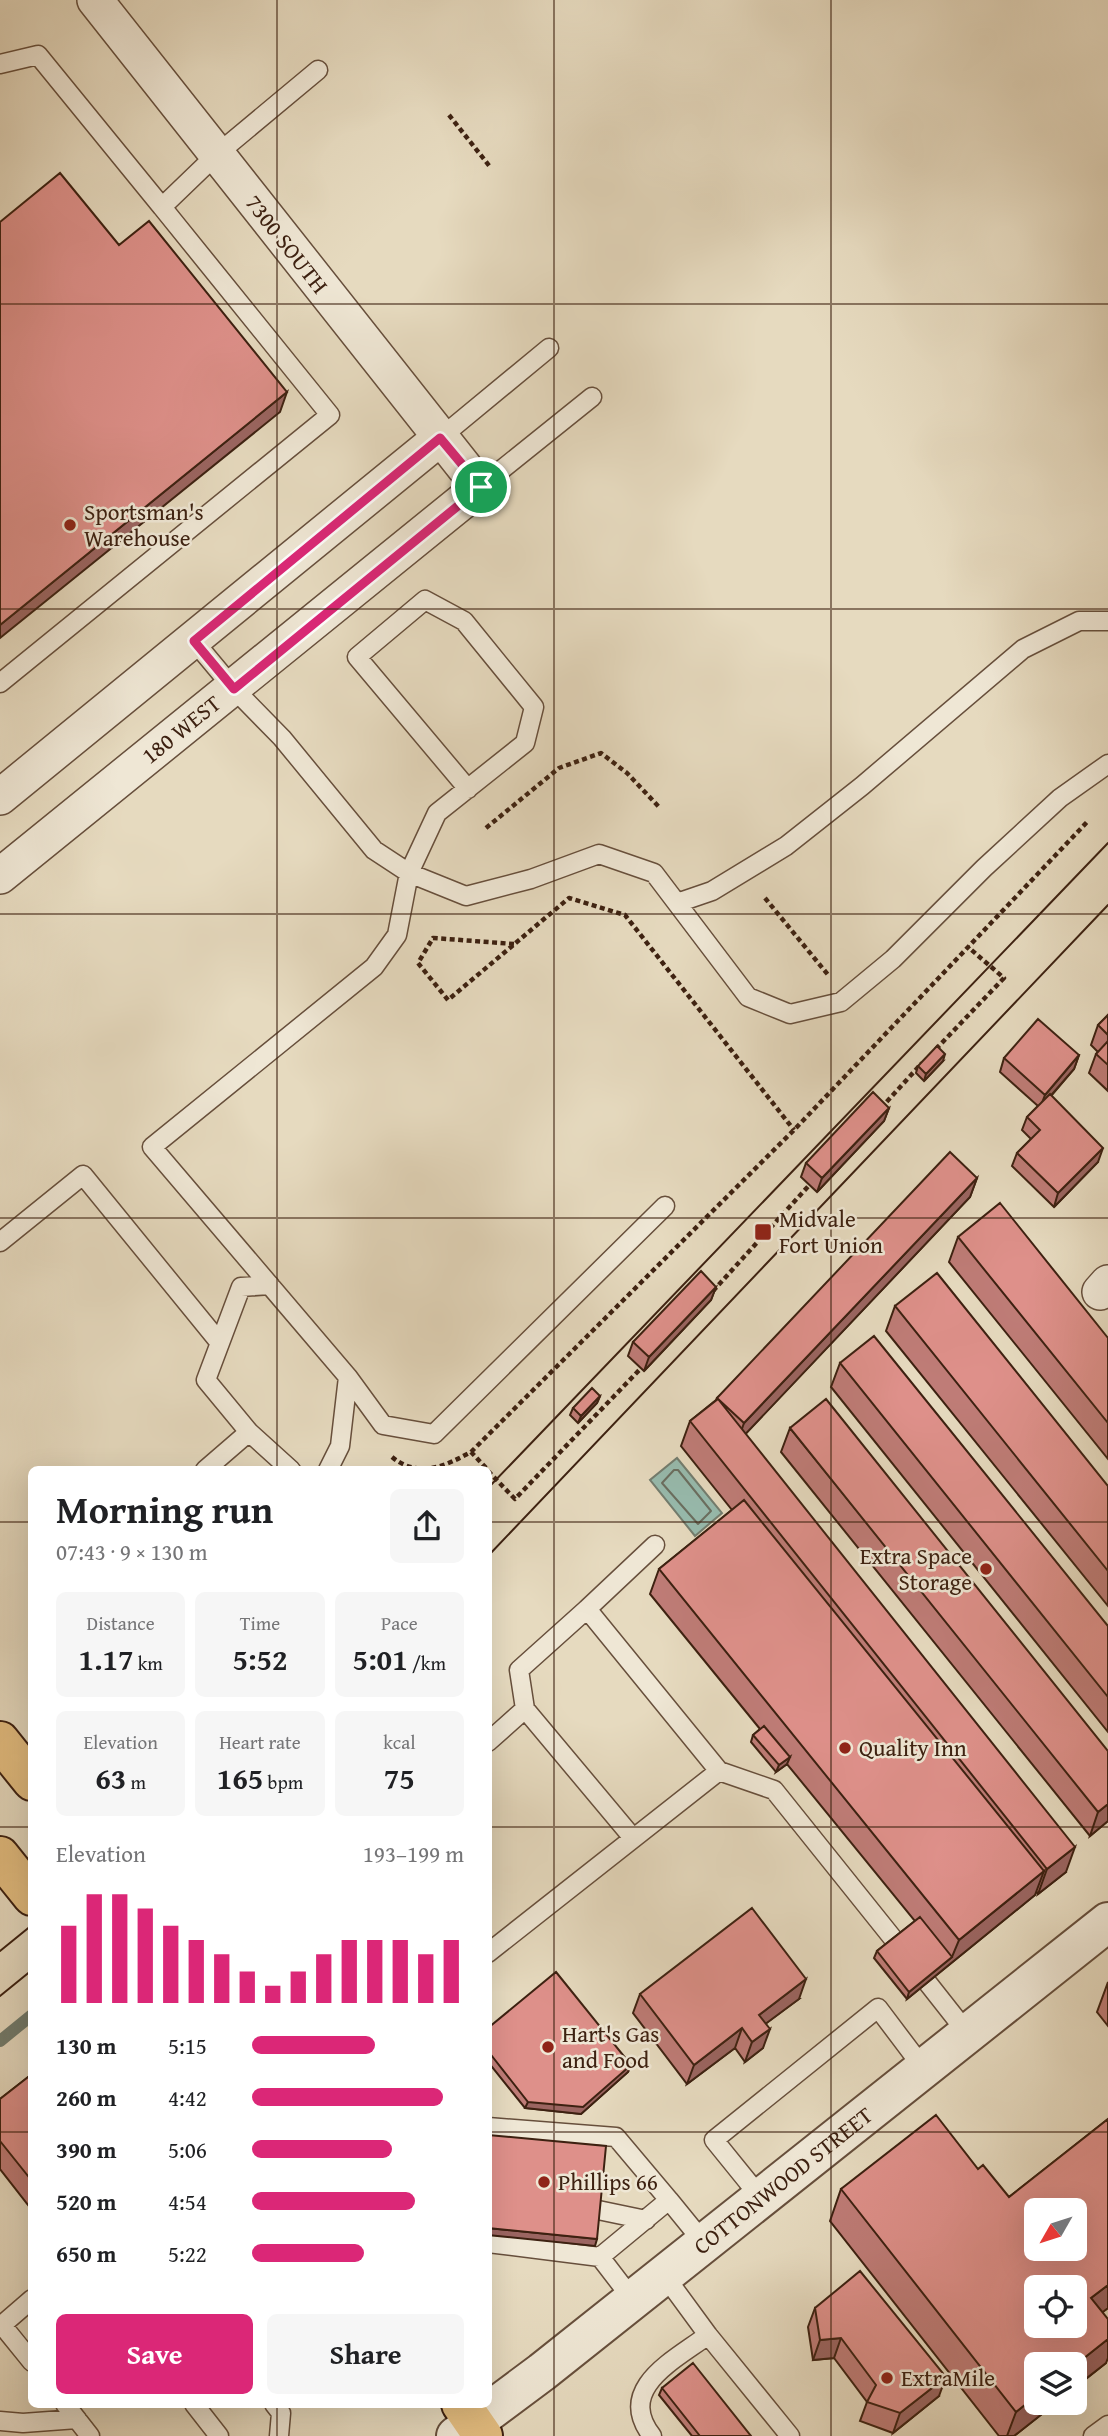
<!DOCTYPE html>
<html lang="en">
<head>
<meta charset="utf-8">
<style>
  body { margin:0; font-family:"Gentium Book Plus",serif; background:#f6f6f6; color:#202124; height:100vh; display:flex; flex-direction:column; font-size:26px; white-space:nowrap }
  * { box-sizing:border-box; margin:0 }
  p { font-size:23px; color:#757577 }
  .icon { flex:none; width:38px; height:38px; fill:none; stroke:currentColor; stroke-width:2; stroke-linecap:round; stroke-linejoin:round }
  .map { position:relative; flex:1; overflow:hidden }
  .details { position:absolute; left:28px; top:1466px; width:464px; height:942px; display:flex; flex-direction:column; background:#fff; border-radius:10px; box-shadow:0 7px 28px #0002 }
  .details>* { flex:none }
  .needle { width:46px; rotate:231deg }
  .controls { position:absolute; left:1024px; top:2198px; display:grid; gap:14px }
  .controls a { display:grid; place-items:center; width:63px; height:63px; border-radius:10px; background:#fff; box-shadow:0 7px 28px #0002; font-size:35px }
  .pin { position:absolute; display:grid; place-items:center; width:60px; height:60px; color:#fff; margin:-30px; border:4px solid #fff; border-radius:50%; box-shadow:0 2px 7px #0007 }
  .round { display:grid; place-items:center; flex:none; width:74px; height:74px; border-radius:10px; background:#f6f6f6 }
  .summary { display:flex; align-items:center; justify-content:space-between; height:119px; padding:0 28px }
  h1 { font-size:38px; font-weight:600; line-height:52px }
  .figures { display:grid; grid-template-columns:repeat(3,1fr); gap:10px; height:119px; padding:7px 28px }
  .figures div { display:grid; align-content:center; border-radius:10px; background:#f6f6f6; text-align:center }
  .figures b { font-size:30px; font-weight:600 }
  .figures small { font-size:19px; font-weight:400 }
  .figures p { font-size:19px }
  .chart { height:196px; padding:14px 28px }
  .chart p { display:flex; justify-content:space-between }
  .chart svg { width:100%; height:126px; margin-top:7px; stroke:#db2777; stroke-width:6 }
  .primary-button { display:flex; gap:14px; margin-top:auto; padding:14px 28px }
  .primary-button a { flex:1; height:80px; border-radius:10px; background:#db2777; color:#fff; font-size:28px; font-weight:600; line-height:80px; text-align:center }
  .primary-button a+a { background:#f6f6f6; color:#202124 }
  ul { padding:0 28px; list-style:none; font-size:23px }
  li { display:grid; grid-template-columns:112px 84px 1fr; align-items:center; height:52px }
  li i { height:18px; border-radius:9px; background:#db2777 }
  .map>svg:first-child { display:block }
  .water { fill:#97bbae; stroke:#737d6f; stroke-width:2 }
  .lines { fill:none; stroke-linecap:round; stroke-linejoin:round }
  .shore { stroke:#6a6e60; stroke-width:2 }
  .stream { stroke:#737d6f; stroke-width:12 }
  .service-casing { stroke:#674f3c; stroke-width:21 }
  .minor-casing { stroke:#674f3c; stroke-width:38 }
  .tertiary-casing { stroke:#674f3c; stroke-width:42 }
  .primary-casing { stroke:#3d2111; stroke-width:42 }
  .path { stroke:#3d2111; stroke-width:4.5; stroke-dasharray:5 3.5; stroke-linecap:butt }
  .service { stroke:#efe7d5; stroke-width:18 }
  .minor { stroke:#efe7d5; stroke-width:35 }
  .tertiary { stroke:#efe7d5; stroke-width:38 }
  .primary { stroke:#e3bd80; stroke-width:38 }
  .tram { stroke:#3d2111; stroke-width:2 }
  .wall { fill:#bf7c77; stroke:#3d2111; stroke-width:2 }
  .shaded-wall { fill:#9b6561; stroke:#3d2111; stroke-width:2 }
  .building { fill:#de908a; stroke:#3d2111; stroke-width:2; fill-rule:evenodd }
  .route-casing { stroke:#fff; stroke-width:14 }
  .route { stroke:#db2777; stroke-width:9 }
  .grid { fill:none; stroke:#3d2111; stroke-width:2; stroke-opacity:0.55 }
  .poi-dot { fill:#8f2418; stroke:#efe7d5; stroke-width:2.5 }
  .labels { text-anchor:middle; stroke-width:5; stroke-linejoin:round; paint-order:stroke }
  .street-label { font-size:23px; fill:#3d2111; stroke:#efe7d5 }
  .poi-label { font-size:23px; fill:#3d2111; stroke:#efe7d5; text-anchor:start }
</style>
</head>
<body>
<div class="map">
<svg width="1108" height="2436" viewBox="0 0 1108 2436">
  <rect width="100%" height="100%" fill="#e6dabf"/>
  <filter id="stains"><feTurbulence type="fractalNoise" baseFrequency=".00286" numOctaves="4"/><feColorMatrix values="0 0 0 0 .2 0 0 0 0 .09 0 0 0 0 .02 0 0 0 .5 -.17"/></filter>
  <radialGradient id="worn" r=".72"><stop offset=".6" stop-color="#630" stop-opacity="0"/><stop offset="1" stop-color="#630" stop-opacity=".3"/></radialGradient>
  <!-- water -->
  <path class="water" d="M677,1458L722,1513L695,1536L650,1480Z"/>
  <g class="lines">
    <!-- shore -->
    <path class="shore" d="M674,1470H678L711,1511L698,1524L662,1483Z"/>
    <!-- stream -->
    <path class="stream" d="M0,2041L32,2015"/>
    <!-- service casing -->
    <g class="service-casing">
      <path id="service" d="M0,64L38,55L162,207L216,155L318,70
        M440,438L549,348
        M480,487L592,397
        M194,641L234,689L282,738L374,850L409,873L466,896L531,879L599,854L654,873L748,997L790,1014L841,1002L893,959L984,868L1060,798L1108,764
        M0,683L330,415L162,207
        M468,789L357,657L425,600L464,621L534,707L525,743L437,813L409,873L397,935L374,967L152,1147L348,1377L383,1425L434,1434L665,1206
        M677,903L712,891L786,846L862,786L1023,649L1079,621H1108
        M0,1242L83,1175L220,1343
        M249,1432L291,1470
        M205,1470L249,1432L206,1380L241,1287L270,1285
        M328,1470L340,1446L348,1377
        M655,1545L587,1609L719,1771L774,1790L895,1941
        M525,1709L633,1838
        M488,1742L525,1709L519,1670L587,1609
        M488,1953L719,1771
        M927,1982L968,2034
        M488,2127L616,2137L669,2200
        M761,2198L714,2140L878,2008L924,2069
        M598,2210L646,2220
        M488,2243L600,2257
        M32,2299L2,2325L32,2362
        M633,2300L600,2257L669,2200L704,2243
        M708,2335L790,2436
        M65,2404L90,2436
        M194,2404L219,2436
        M274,2404L281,2413L279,2436
        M0,2421L23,2423L77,2419
        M652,2436C615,2388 675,2360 708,2335L664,2275
        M1093,2436L1108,2425"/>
    </g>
    <!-- minor casing -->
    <g class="minor-casing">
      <g id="minor">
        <path d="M0,797L440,438"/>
        <path id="s1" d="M0,876L480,487L95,0"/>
        <path d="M1100,1292L1108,1283"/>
      </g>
    </g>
    <!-- tertiary casing -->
    <g class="tertiary-casing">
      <g id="tertiary">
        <path id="s2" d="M456,2436L542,2372L1108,1922"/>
      </g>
    </g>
    <!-- primary casing -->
    <g class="primary-casing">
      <path id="primary" d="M0,1741L32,1781
        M0,1856L32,1896
        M461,2404L483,2436"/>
    </g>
    <!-- path -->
    <path class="path" d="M449,115L491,168
      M486,828L559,768L601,753L627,773L659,807
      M765,898L829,976
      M514,944L433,938L418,963L448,1000L569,898L625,915L794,1130
      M936,1049L1004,978L968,947
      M881,1108L922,1063
      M713,1291L813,1181
      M471,1452L794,1130L1089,820
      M392,1457C419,1479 445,1466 471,1452L488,1470
      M488,1471L515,1499L645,1364"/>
    <!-- service -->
    <use href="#service" class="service"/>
    <!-- minor -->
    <use href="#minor" class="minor"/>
    <!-- tertiary -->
    <use href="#tertiary" class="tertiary"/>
    <!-- primary -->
    <use href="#primary" class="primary"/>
    <!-- tram -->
    <path class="tram" d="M488,1488L1108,843
      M488,1556L1108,905
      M0,1951L32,1925
      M0,1996L32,1970"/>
  </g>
  <!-- wall -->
  <path class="wall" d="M1108,1015V1091L1089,1073L1096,1054L1098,1052L1091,1045L1098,1025Z
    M1079,1055L1074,1069L1051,1096L1098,1162L1054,1207L1012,1166L1017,1153L1031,1139L1022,1130L1027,1117L1038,1106L1000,1072L1004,1058Z
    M943,1061L924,1081L916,1073L918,1066Z
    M889,1108L884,1121L817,1192L801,1177L806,1163Z
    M977,1178L970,1197L745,1434L1066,1872L1038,1894L1036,1891L1035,1895L907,1999L874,1958L877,1951L915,1921L787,1764L776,1772L751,1742L753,1735L760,1729L650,1594L659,1569L732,1510L681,1446L690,1421L716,1400L717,1398Z
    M958,1237L1108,1338V1459L949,1262Z
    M716,1287L711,1300L644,1371L628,1356L633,1342Z
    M895,1306L1108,1486V1606L886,1331Z
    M840,1363L1108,1626V1732L831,1387Z
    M600,1396L597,1403L578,1423L570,1415L573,1408Z
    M790,1428L1108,1821L1090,1836L781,1452Z
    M1108,1982V2026L1097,2012Z
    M640,1994L799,1999L766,2023L763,2048L745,2062L735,2048L687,2084L633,2013Z
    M488,2028L631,2065L628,2072L581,2114L525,2108L488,2062Z
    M32,2074V2210L0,2169V2099Z
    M1108,2119V2308L1102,2312L1106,2363L1014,2436H999L830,2221L841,2189L978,2169L1009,2197Z
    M815,2308L939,2396L893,2433L860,2421L867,2402L834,2358L813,2360L808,2327Z
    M662,2388L751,2436H692L659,2395Z"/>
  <!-- shaded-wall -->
  <path class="shaded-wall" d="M287,392L280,412L0,638V625Z
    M945,1054L943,1061L924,1081L926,1074Z
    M1079,1055L1074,1069L1040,1108L1045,1095Z
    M889,1108L884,1121L817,1192L822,1178Z
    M1103,1148L1098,1162L1054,1207L1058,1193Z
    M977,1178L970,1197L737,1443L744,1423Z
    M716,1287L711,1300L644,1371L649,1357Z
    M600,1396L597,1403L578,1423L581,1416Z
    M790,1757L787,1764L776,1772L779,1765Z
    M1108,1804V1821L1090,1836L1098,1812Z
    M1075,1847L1066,1872L1038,1894L1047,1869Z
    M1044,1871L1035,1895L907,1999L909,1992L952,1957L959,1940Z
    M806,1979L799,1999L752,2034L759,2015Z
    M742,2028L735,2048L687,2084L694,2065Z
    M770,2029L763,2048L745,2062L752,2042Z
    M631,2065L628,2072L581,2114L525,2108L528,2102Z
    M488,2228L597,2239L595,2246L488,2235Z
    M1108,2285V2308L1080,2330L1091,2298Z
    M841,2338L834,2358L813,2360L820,2340Z
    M1108,2339V2358L1106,2363L1074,2388V2366Z
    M946,2377L939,2396L893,2433L900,2413Z
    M1036,2396V2403H1056L1014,2436H1007L1016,2412Z"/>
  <!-- building -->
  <path class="building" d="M60,173L119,245L149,221L287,392L0,625V222Z
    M1108,1015V1035L1098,1025Z
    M1038,1019L1079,1055L1045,1095L1004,1058Z
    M1108,1041V1065L1096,1054Z
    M937,1046L945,1054L926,1074L918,1066Z
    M873,1092L889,1108L822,1178L806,1163Z
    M1050,1094L1103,1148L1058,1193L1017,1153L1040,1130L1027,1117Z
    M950,1152L977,1178L744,1423L717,1398Z
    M1000,1203L1108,1338V1423L958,1237Z
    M701,1271L716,1287L649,1357L633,1342Z
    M937,1273L1108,1486V1571L895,1306Z
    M874,1336L1108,1626V1697L840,1363Z
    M592,1388L600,1396L581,1416L573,1408Z
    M718,1399L1075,1847L1047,1869L690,1421Z
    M826,1399L1108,1751V1804L1098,1812L790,1428Z
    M744,1500L1044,1871L959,1940L659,1569Z
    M764,1726L790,1757L779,1765L753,1735Z
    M752,1908L806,1979L759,2015L770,2029L752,2042L742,2028L694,2065L640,1994Z
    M920,1917L952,1957L909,1992L877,1951Z
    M556,1972L631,2065L583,2107L528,2102L488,2051V2028Z
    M32,2074V2181L0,2141V2099Z
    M936,2115L978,2169L983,2165L1009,2197L1108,2119V2285L1091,2298L1108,2319V2339L1074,2366V2364H1036V2396L1016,2412L841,2189ZM1036,2210H1074V2249H1036ZM1036,2287H1074V2326H1036Z
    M488,2135L606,2146L597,2239L488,2228Z
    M860,2271L946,2377L900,2413L867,2402L876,2385L841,2338L820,2340L815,2308Z
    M693,2363L751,2436H700L662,2388Z"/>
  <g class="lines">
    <!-- route casing -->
    <g class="route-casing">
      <path id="route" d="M440,438L481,487L234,689L194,641Z"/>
    </g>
    <!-- route -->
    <use href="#route" class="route"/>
  </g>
  <!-- grid -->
  <path class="grid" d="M277,0V1470M554,0V2436M831,0V2436M0,304H1108M0,609H1108M0,914H1108M0,1218H1108M0,1522H32M488,1522H1108M0,1827H32M488,1827H1108M0,2132H32M488,2132H1108M277,2404V2436"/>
  <!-- markers -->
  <g class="poi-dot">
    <circle cx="70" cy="525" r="7"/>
    <rect x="754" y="1223" width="18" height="18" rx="3.5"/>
    <circle cx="986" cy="1569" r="7"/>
    <circle cx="845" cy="1748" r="7"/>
    <circle cx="548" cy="2047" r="7"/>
    <circle cx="544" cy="2182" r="7"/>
    <circle cx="887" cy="2378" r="7"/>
  </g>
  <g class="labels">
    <!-- street labels -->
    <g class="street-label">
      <text transform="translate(287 244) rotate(52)" y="8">7300 SOUTH</text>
      <text dy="8" stroke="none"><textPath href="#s1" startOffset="233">180 WEST</textPath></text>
      <text dy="8" stroke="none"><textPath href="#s2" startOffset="415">COTTONWOOD STREET</textPath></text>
    </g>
    <!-- poi labels -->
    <g class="poi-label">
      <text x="84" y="520">Sportsman's<tspan x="84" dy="26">Warehouse</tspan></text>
      <text x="779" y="1227">Midvale<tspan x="779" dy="26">Fort Union</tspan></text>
      <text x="972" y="1564" text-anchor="end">Extra Space<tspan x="972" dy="26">Storage</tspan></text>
      <text x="859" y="1756">Quality Inn</text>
      <text x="562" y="2042">Hart's Gas<tspan x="562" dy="26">and Food</tspan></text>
      <text x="558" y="2190">Phillips 66</text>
      <text x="901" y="2386">ExtraMile</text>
    </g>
  </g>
  <rect width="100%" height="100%" filter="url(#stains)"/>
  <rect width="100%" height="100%" fill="url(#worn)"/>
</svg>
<div class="controls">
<a><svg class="needle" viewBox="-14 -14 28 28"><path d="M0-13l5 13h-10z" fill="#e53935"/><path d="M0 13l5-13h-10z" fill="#757577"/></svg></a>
<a><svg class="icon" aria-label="locate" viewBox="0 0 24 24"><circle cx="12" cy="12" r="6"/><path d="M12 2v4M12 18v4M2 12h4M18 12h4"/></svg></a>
<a><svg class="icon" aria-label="layers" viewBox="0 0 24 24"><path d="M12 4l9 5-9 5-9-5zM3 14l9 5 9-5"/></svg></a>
</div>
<div class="pin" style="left:481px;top:487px;background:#1e9e55"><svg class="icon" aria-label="arrive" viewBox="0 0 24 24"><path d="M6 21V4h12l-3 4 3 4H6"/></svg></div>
<section class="details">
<div class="summary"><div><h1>Morning run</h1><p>07:43 · 9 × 130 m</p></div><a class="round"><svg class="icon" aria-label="share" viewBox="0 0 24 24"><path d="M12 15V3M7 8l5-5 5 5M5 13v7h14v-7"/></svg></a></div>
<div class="figures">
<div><p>Distance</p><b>1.17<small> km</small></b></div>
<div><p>Time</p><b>5:52</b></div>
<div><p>Pace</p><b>5:01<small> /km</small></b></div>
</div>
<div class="figures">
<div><p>Elevation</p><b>63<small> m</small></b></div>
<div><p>Heart rate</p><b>165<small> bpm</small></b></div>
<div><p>kcal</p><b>75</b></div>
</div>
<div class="chart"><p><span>Elevation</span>193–199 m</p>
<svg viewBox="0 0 160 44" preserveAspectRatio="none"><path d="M5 44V17M15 44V6M25 44V6M35 44V11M45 44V17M55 44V22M65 44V27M75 44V33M85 44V38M95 44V33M105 44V27M115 44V22M125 44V22M135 44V22M145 44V27M155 44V22"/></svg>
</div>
<ul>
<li><b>130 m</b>5:15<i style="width:58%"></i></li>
<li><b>260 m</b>4:42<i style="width:90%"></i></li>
<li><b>390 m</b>5:06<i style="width:66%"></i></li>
<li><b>520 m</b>4:54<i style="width:77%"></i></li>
<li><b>650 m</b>5:22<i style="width:53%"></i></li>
</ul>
<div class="primary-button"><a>Save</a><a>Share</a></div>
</section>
</div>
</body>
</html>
